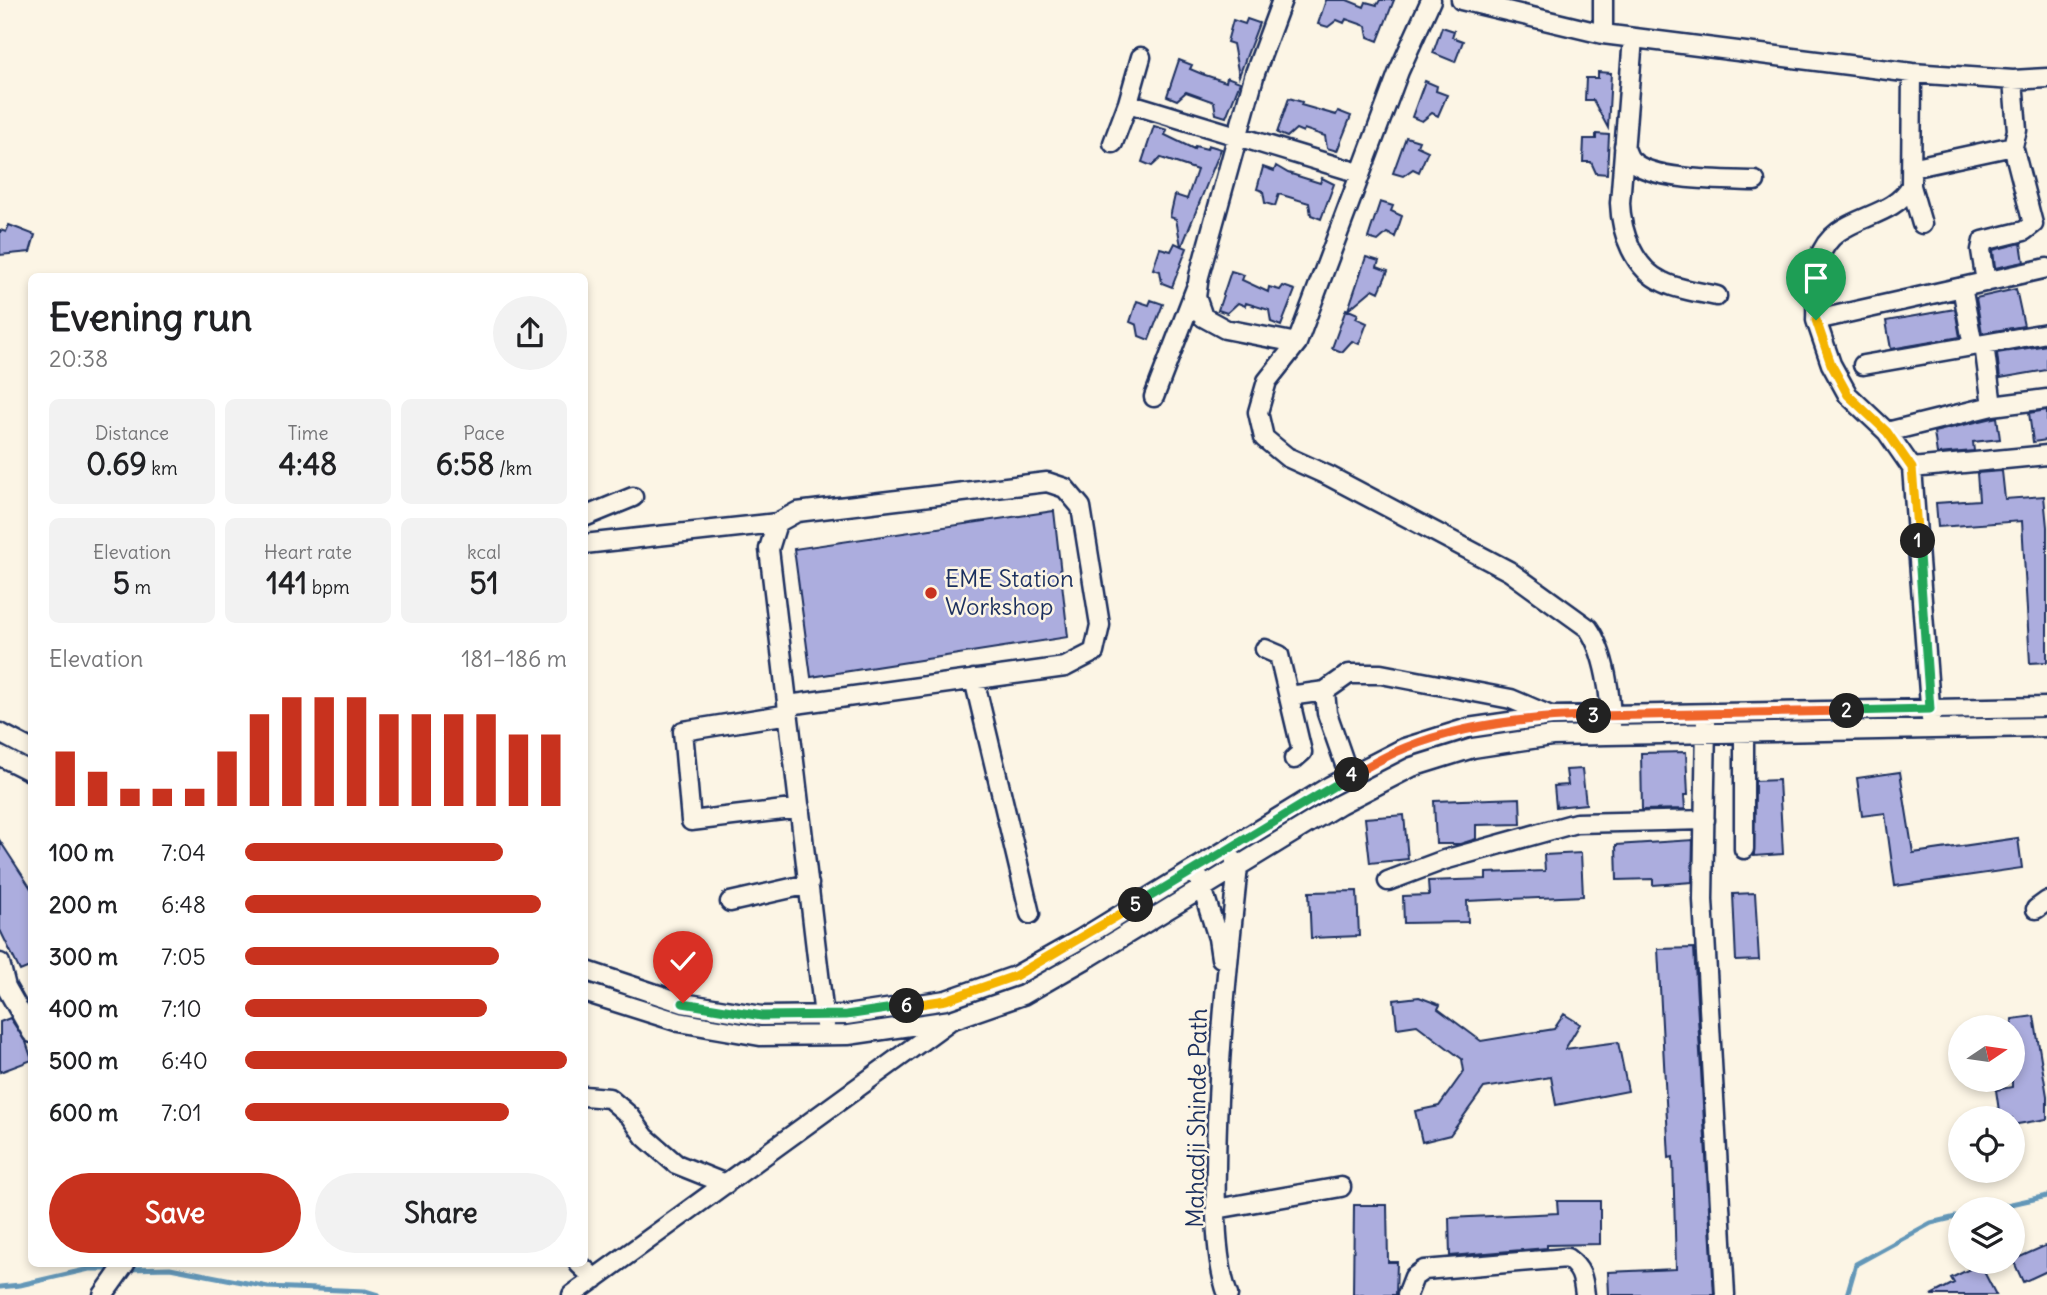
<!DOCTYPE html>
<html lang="en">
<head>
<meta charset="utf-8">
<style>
  body { margin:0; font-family:Delius,sans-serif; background:#f2f2f2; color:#202124; height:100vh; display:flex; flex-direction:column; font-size:26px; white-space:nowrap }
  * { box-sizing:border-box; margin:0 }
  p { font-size:23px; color:#757577 }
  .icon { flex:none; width:38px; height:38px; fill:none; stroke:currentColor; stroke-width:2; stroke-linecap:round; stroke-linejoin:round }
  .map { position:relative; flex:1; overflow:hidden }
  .side { position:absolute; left:28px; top:273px; width:560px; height:994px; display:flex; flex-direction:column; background:#fff; border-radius:10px; box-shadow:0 4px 10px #0003 }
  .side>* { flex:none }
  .needle { width:46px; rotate:77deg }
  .buttons { position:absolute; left:1948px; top:1015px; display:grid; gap:14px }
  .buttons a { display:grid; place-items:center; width:77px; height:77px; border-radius:50%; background:#fff; box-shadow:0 4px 10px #0003; font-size:35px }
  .pin { position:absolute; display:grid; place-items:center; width:60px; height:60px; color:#fff; margin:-72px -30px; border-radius:50% 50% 50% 0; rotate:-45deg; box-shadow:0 0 7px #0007 }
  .pin .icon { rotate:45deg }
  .km { position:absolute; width:35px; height:35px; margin:-18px; border-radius:50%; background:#222; color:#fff; font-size:19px; line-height:35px; text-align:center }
  .round { display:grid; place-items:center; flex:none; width:74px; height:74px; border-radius:37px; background:#f2f2f2 }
  .overview { display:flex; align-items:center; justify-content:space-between; height:119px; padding:0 21px }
  h1 { font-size:38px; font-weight:800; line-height:52px }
  .metrics { display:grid; grid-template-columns:repeat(3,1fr); gap:10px; height:119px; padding:7px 21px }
  .metrics div { display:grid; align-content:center; border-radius:10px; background:#f2f2f2; text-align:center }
  .metrics b { font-size:30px; font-weight:800 }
  .metrics small { font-size:19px; font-weight:400 }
  .metrics p { font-size:19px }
  .chart { height:196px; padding:14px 21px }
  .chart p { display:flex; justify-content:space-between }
  .chart svg { width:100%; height:126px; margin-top:7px; stroke:#c8321e; stroke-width:6 }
  .action { display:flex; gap:14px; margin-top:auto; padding:14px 21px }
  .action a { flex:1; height:80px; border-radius:42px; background:#c8321e; color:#fff; font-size:28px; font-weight:800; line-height:80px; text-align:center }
  .action a+a { background:#f2f2f2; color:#202124 }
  ul { padding:0 21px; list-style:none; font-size:23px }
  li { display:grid; grid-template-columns:112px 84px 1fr; align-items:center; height:52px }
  li i { height:18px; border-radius:9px; background:#c8321e }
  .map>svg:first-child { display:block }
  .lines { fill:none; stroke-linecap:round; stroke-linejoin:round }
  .stream { stroke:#6397b8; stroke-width:5 }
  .building { fill:#acadde; stroke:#1b2f5e; stroke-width:2 }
  .minor-casing { stroke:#1b2f5e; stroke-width:23 }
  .minor { stroke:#fcf5e5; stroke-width:18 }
  .split-1-casing { stroke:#fff; stroke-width:14 }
  .split-2-casing { stroke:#fff; stroke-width:14 }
  .split-3-casing { stroke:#fff; stroke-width:14 }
  .split-4-casing { stroke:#fff; stroke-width:14 }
  .split-5-casing { stroke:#fff; stroke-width:14 }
  .split-6-casing { stroke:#fff; stroke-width:14 }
  .split-7-casing { stroke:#fff; stroke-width:14 }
  .split-1 { stroke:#f5b400; stroke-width:9 }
  .split-2 { stroke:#22a559; stroke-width:9 }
  .split-3 { stroke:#f0652b; stroke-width:9 }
  .split-4 { stroke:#f0652b; stroke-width:9 }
  .split-5 { stroke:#22a559; stroke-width:9 }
  .split-6 { stroke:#f5b400; stroke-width:9 }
  .split-7 { stroke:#22a559; stroke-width:9 }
  .poi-dot { fill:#c8321e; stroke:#fcf5e5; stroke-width:2.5 }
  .labels { text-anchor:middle; stroke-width:5; stroke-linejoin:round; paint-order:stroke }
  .poi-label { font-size:24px; fill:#1b2f5e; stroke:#fcf5e5; text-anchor:start }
  .street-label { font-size:24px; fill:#1b2f5e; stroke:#fcf5e5 }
</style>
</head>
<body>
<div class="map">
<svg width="2047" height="1295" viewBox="0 0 2047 1295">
  <rect width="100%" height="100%" fill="#fcf5e5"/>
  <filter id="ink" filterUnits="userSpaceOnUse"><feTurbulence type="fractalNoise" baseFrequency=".0143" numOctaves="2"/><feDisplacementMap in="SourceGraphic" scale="14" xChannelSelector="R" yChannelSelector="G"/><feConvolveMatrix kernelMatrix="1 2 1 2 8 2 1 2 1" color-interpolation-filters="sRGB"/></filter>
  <g filter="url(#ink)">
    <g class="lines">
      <!-- stream -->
      <path class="stream" d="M1989,1209L2047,1196
        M127,1269L170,1268L268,1287L365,1291L378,1295
        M0,1287L20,1285L89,1269H117
        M1847,1295L1856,1264L1931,1223L1960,1216"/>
    </g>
    <!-- building -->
    <path class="building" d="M1326,0H1347L1364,7L1366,2L1377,5L1380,0H1394L1378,41L1368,37L1366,26L1346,19L1344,23L1337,20L1328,27L1318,24Z
      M1247,19L1259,23L1239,76L1233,44L1227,42L1233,20L1245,24Z
      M1442,27L1454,31L1452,37L1463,41L1455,62L1433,53Z
      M1179,60L1192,65L1190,69L1202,74L1226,82L1227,77L1240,82L1226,117L1216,114L1214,102L1186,92L1177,100L1167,96Z
      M1598,72L1611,73L1608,128L1593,100H1585L1586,78H1598Z
      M1425,81L1437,86L1436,91L1447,95L1438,116L1432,113L1422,121L1412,117Z
      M1289,98L1302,102L1301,105L1336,115L1338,111L1351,116L1337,151L1327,148L1325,136L1304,129L1303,132L1296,129L1287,137L1277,133Z
      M1154,126L1167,130L1165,135L1194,149L1195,146L1207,149L1208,145L1221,149L1182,246L1187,248L1172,287L1162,283L1160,271L1153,269L1160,248L1171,251L1175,243L1181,246L1176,219L1170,217L1175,195L1187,199L1197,170L1161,158L1152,166L1142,162Z
      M1596,134L1609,135L1607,174L1596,173L1591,162H1583L1584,139H1596Z
      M1406,137L1419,141L1417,146L1428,151L1419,172L1413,169L1403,176L1393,173Z
      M1276,166L1288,173L1320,183L1322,178L1334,184L1321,219L1311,215L1309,203L1279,194L1275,206L1265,203L1263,191L1257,189L1263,167L1274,171Z
      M1380,202L1393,206L1391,211L1402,216L1395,237L1387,233L1378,241L1368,238Z
      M9,225L35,235L30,252L0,255V230L6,232Z
      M2021,243L2024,262L1995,268L1993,250Z
      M1366,257L1379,261L1377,267L1388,271L1379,292L1373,289L1348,310Z
      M1231,271L1244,275L1242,280L1268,292L1269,287L1280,290L1283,286L1295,290L1281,326L1271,322L1269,310L1246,303L1245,306L1238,303L1227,313L1218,310Z
      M2016,289L2024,326L1982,333L1976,298Z
      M1151,300L1163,304L1149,340L1139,336L1137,325L1130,322L1137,301L1149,305Z
      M1346,309L1358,314L1356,318L1367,323L1359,344L1352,341L1342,352L1332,348Z
      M1955,309L1960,337L1891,349L1886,321Z
      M2047,345V370L2000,378L1997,353Z
      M2047,410V440L2033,442L2029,413Z
      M1997,417L2000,439L1973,442L1974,451L1937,454L1934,432Z
      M2002,471L2005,499L2044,496L2047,527V662L2030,663L2022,521L1938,527L1936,503L1979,500L1977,473Z
      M1054,511L1068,637L811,677L794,549Z
      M1686,752L1688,795H1684L1685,809L1642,810L1641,753Z
      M1582,769L1586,804L1556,807L1554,786L1568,785L1566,770Z
      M1900,772L1913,853L2018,838L2022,868L1895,886L1885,813L1862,816L1857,778Z
      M1779,780L1783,854L1754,856L1755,781Z
      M1520,798L1521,824L1476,825V839L1460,844H1436L1434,801Z
      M1404,815L1408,859L1370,863L1365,818Z
      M1693,840L1692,882L1653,885V879L1617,880L1616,845Z
      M0,841L32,890V966L20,971L0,930Z
      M1581,853L1583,896L1467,901L1468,922L1404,923L1403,896L1429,895L1428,881L1486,879V873L1545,871L1544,855Z
      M1357,891L1359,936L1311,938L1309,892Z
      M1755,893L1759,960L1736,961L1733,894Z
      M1694,948L1714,1295H1609L1608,1272L1676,1269L1673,1157L1669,1158L1658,949Z
      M1419,997L1440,1005L1438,1009L1481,1041L1554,1029L1564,1014L1580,1024L1565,1049L1618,1042L1628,1091L1556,1105L1551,1077L1484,1088L1450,1135L1422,1142L1415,1111L1439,1106L1464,1071L1462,1059L1417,1025L1397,1028L1394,1000Z
      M2034,1016L2047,1096V1119L2012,1125V1118H2000L1996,1090L2012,1087V1019Z
      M10,1018L26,1042L32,1060L0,1072V1022Z
      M1557,1201H1600V1244L1547,1245V1248L1450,1256L1449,1218L1558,1213Z
      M1354,1205H1387L1388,1262H1397L1396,1295H1353Z
      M2047,1245V1271L2023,1282L2013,1260Z
      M1980,1264L1996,1295H1931L1954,1283L1951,1278Z"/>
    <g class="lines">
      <!-- minor casing -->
      <g class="minor-casing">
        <path id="minor" d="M1282,0L1255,73L1199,276L1196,297L1203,317L1225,329L1297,343
          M1431,0L1399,71L1297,343L1267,381L1258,412L1264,438L1287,457L1329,476L1509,571L1588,628C1605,652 1611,697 1611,726
          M1461,0L1603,34L1912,73L2013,80L2047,78
          M1603,0V34
          M1633,38L1620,203C1621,233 1634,269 1663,282C1678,290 1700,292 1717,296
          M1128,103L1359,173
          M1113,143L1128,103L1141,57
          M1624,146C1626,150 1628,158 1632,161C1652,181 1726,180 1755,181
          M1911,168L2013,146L2017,130L2013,80
          M1911,186L1922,224
          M1986,282L1981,250L1983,241L2024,231L2033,224L2013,146
          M1962,287L1973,346
          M1816,320C1817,301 1814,277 1819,259C1833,213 1890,223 1911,186L1912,73
          M1984,344L1992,406
          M1863,365L2047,333
          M1154,397L1196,288
          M1887,432L1992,406L2047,399
          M1912,468L2047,455
          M584,517L633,497
          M777,523L769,549L825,1025
          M584,544L777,523L797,512L1047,482L1065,488L1081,507L1100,625L1094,652L1065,667L788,705
          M1265,649L1279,655L1302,752L1294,759
          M974,679L1030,914
          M1289,696L1325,691
          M789,714L683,731L691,821L800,808
          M1931,719L1912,468L1887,432L1848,395L1831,364L1816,320L2047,268
          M1706,722L1703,900L1725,1295
          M0,733L32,750
          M0,756L32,772
          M1349,776L1327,713L1325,691L1349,674H1381L1511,699L1551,716
          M1744,849V733
          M1199,878L1218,938L1221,958
          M1388,881L1444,860L1576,823L1705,820
          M730,902L809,884
          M2036,909L2047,901
          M0,963L6,987L32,1033
          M584,970L683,1003L762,1016L846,1015L946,1000L1015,976L1081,939L1330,786L1404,748L1468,728L1551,716L2047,707
          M584,992L679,1022L760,1036L848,1035L951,1020L1023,995L1091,956L1340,804L1412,767L1473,748L1552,736L2047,727
          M584,1096L609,1098L630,1116L645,1137L676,1164L726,1184
          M1216,1209L1341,1187
          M579,1264L595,1279
          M103,1295L125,1264
          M572,1295L948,1022
          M1228,1295C1215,1261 1215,1205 1216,1168C1217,1067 1227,967 1238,867L1235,861
          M1407,1295L1414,1277L1424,1270L1567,1258C1582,1269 1583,1278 1585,1295"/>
      </g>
      <!-- minor -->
      <use href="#minor" class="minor"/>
    </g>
  </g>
  <g class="lines" filter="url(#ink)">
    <!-- split-1 casing -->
    <g class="split-1-casing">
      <path id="split-1" d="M1816,320L1831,364L1848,395L1887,432L1912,468L1918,541"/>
    </g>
    <!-- split-2 casing -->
    <g class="split-2-casing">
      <path id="split-2" d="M1847,711L1930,709L1918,541"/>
    </g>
    <!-- split-3 casing -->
    <g class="split-3-casing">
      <path id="split-3" d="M1594,716L1847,711"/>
    </g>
    <!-- split-4 casing -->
    <g class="split-4-casing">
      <path id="split-4" d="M1352,775C1369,766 1387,755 1405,748C1464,724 1530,717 1594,716"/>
    </g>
    <!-- split-5 casing -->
    <g class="split-5-casing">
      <path id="split-5" d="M1136,905L1352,775"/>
    </g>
    <!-- split-6 casing -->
    <g class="split-6-casing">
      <path id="split-6" d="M907,1006L946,1000L1015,976L1136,905"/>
    </g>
    <!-- split-7 casing -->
    <g class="split-7-casing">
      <path id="split-7" d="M683,1003L762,1016L846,1015L907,1006"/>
    </g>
    <!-- split-1 -->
    <use href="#split-1" class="split-1"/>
    <!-- split-2 -->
    <use href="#split-2" class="split-2"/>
    <!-- split-3 -->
    <use href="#split-3" class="split-3"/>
    <!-- split-4 -->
    <use href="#split-4" class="split-4"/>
    <!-- split-5 -->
    <use href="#split-5" class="split-5"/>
    <!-- split-6 -->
    <use href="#split-6" class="split-6"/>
    <!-- split-7 -->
    <use href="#split-7" class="split-7"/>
  </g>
  <!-- markers -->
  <circle class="poi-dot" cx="931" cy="593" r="7"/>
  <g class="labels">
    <!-- poi labels -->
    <g class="poi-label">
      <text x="945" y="587">EME Station<tspan x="945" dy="28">Workshop</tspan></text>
    </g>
    <!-- street labels -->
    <g class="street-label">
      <text transform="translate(1197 1118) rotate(-89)" y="8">Mahadji Shinde Path</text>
    </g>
  </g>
</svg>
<div class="buttons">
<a><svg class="needle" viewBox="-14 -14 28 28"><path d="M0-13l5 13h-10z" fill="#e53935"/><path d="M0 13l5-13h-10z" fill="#757577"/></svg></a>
<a><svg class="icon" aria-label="locate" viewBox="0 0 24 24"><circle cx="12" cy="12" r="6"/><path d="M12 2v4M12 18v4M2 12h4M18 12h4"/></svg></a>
<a><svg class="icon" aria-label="layers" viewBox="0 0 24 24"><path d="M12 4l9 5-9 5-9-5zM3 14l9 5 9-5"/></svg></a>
</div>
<div class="pin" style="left:1816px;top:320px;background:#1e9e55"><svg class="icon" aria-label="arrive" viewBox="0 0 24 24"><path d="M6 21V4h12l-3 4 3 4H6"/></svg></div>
<div class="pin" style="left:683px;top:1003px;background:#d93025"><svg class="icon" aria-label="check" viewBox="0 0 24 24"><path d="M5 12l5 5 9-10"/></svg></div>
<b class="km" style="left:1918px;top:541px">1</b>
<b class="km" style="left:1847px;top:711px">2</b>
<b class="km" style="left:1594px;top:716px">3</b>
<b class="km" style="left:1352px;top:775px">4</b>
<b class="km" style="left:1136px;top:905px">5</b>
<b class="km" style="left:907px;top:1006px">6</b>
<section class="side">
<div class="overview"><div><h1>Evening run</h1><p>20:38</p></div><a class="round"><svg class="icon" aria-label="share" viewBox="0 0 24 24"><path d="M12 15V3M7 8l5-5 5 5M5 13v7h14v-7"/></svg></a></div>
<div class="metrics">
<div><p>Distance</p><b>0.69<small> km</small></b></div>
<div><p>Time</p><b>4:48</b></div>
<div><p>Pace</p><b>6:58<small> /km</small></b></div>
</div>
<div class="metrics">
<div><p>Elevation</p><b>5<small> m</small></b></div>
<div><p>Heart rate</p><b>141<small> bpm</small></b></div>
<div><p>kcal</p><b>51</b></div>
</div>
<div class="chart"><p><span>Elevation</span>181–186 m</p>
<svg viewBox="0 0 160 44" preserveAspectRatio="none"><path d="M5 44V25M15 44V32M25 44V38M35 44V38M45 44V38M55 44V25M65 44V12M75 44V6M85 44V6M95 44V6M105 44V12M115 44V12M125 44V12M135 44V12M145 44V19M155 44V19"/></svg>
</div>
<ul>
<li><b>100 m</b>7:04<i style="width:80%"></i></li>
<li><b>200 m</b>6:48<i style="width:92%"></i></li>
<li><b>300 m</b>7:05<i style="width:79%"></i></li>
<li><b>400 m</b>7:10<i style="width:75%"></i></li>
<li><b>500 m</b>6:40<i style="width:100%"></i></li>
<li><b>600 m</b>7:01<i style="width:82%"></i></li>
</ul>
<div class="action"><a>Save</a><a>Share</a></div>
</section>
</div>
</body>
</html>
